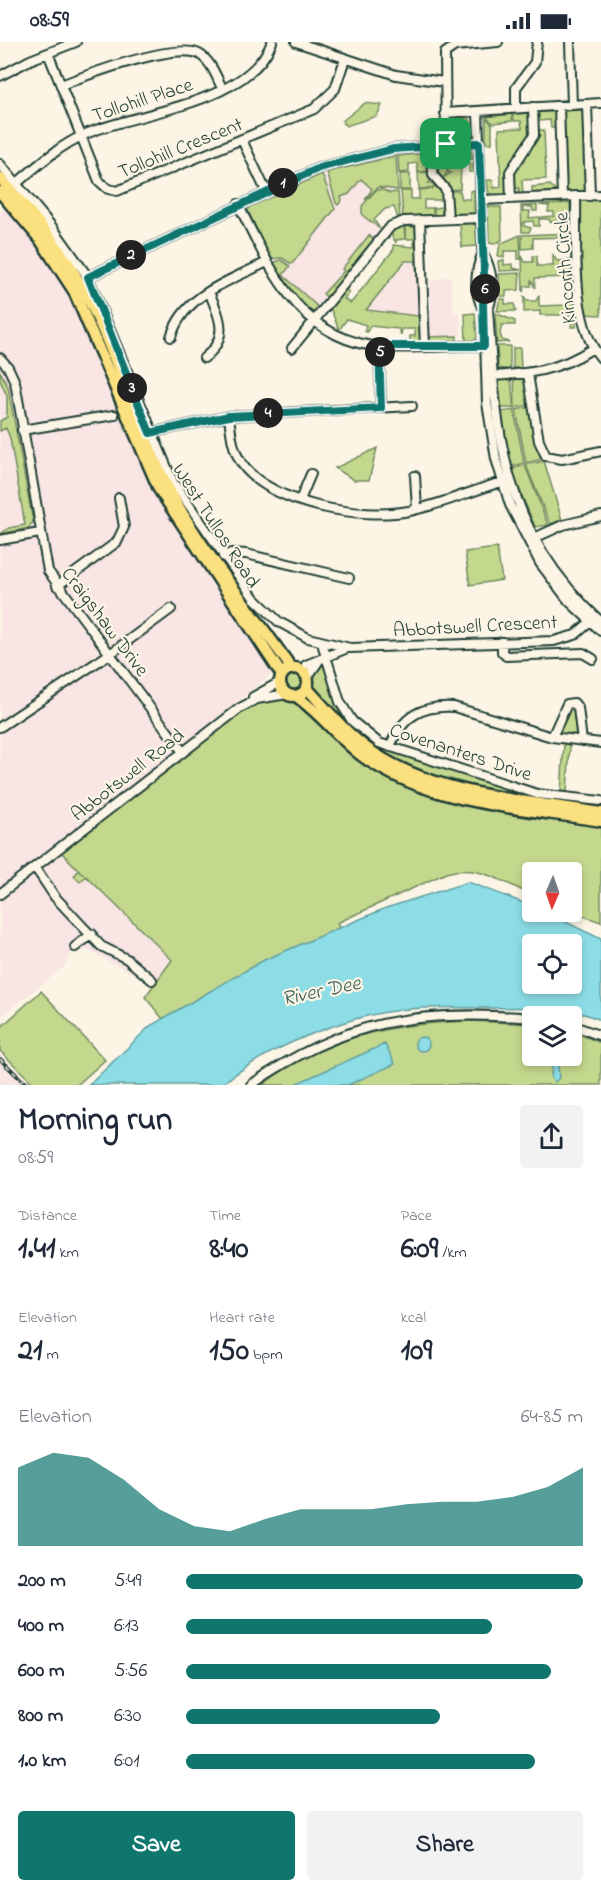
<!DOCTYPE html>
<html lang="en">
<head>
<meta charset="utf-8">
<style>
  body { margin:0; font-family:"Indie Flower",sans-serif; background:#f2f2f3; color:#1f2937; height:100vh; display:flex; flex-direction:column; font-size:22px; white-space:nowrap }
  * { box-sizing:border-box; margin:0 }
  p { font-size:20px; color:#747a83 }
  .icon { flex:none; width:33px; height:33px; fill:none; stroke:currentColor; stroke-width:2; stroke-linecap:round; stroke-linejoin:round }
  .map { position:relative; height:1043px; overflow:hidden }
  .drawer { display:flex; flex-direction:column; background:#fff; flex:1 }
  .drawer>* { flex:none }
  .needle { width:39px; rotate:182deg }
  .tools { position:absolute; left:522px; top:820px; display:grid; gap:12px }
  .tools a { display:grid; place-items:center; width:60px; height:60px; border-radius:6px; background:#fff; box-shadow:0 3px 9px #0003; font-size:30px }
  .pin { position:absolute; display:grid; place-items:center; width:51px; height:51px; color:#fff; margin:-26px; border-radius:12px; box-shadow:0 3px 9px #0006 }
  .km { position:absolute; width:30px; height:30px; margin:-15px; border-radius:50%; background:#222; color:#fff; font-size:16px; line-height:30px; text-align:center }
  .round { display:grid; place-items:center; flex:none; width:63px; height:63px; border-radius:6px; background:#f2f2f3 }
  .head { display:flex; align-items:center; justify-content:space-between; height:102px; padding:0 18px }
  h1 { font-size:33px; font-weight:700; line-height:45px }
  .metrics { display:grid; grid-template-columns:repeat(3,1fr); gap:9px; height:102px; padding:6px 18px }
  .metrics div { display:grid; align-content:center }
  .metrics b { font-size:30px; font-weight:700 }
  .metrics small { font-size:16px; font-weight:400 }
  .metrics p { font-size:16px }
  .chart { height:168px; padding:12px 18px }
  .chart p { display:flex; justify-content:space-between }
  .chart svg { width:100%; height:108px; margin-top:6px; fill:#0f766e; opacity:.7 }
  .primary-button { display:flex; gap:12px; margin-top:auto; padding:12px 18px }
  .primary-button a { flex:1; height:69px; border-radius:6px; background:#0f766e; color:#fff; font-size:24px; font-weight:700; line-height:69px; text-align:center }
  .primary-button a+a { background:#f2f2f3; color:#1f2937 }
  ul { padding:0 18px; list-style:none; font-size:20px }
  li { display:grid; grid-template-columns:96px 72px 1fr; align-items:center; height:45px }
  li i { height:15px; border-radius:8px; background:#0f766e }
  .status { display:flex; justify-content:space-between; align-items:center; height:42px; padding:0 30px; background:#fff; direction:ltr }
  .status svg { height:16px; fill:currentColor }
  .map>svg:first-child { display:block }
  .built { fill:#f8e5e4 }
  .green { fill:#c3d88d; stroke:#718a60; stroke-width:1.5 }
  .water { fill:#8cdde6; stroke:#609d9f; stroke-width:1.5; fill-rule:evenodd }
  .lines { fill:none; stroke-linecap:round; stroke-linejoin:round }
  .minor-casing { stroke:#1f3d34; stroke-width:12 }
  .major-casing { stroke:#1f3d34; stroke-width:15 }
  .minor { stroke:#fcf5e5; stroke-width:8 }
  .major { stroke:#fbe080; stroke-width:10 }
  .rail-casing { stroke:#1f3d34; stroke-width:4 }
  .rail { stroke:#fcf5e5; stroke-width:1.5; stroke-dasharray:4.5; stroke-linecap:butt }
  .route-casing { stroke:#fff; stroke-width:12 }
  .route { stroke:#0f766e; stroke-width:8 }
  .labels { text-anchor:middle; stroke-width:4.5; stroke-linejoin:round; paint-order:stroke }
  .street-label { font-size:20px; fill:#1f3d34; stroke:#fcf5e5 }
  .water-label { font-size:21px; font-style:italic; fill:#355d58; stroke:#fcf5e5 }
</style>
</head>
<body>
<div class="status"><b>08:59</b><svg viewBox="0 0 49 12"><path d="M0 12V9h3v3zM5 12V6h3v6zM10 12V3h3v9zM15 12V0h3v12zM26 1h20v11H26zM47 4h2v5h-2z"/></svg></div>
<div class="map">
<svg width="601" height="1043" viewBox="0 0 601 1043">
  <rect width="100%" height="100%" fill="#fcf5e5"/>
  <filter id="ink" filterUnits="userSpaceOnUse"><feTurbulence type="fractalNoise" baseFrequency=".0167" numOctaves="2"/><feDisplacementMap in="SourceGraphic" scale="12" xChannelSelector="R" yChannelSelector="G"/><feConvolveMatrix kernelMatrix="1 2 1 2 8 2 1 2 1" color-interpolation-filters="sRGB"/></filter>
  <g filter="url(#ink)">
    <!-- built -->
    <path class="built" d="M396,114L399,163L379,160L366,176L380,187L315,270H311L273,221L248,169L249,165L322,132Z
      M7,165L57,227L98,308L274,630L59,806L171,919L153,942L87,908H73L64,925L0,975V171Z
      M405,219H416L418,274L365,268Z
      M451,234L452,261L454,270H460L461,293L428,295L427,272L431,271L430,239Z
      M0,1012L8,1020L32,1043H0Z"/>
    <!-- green -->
    <path class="green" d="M365,61L382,63L377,74L346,84L342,79Z
      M583,68L587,149L565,150L562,69Z
      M539,70H555L556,86H551L550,78L538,79Z
      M531,71L532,93L512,124L508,152L489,153L487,138H493L494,146L501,145L499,87L522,86L521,79H514L513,72Z
      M512,72V79L493,81L486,75Z
      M457,75L470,77L472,94H452L451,81Z
      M486,76L492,82V101H486Z
      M538,88H544L546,137L522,138L523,152H516L514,150H519V146H514L515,128Z
      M471,108L473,117L464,118L463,121H473V130H469V122H461L460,147L449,148L436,133V110L446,109V114H438V122H447V131L443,136L451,131L448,130V122L456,121V113H447V109Z
      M428,111L429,118H424V122H430V129L418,130L417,121L409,122V130L399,131L398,114Z
      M396,114L398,148L378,145L365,158L372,147L361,137L349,152L341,155L342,158L338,163L336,161L327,130Z
      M430,130L432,138L428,141L436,142L432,146L419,147L418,131Z
      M322,132L335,167L292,222L282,216L271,217L248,169L249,165Z
      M400,132H410V148H400Z
      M437,143L442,149V173L434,174V166L442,165V158H424V166H433V174L403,175L401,149H411V157H419V148L432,147Z
      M550,143L557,149L532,151V145Z
      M381,147L389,151L398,150L400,175L398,176L394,165L385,167L374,178L380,187L362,173V164L375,149Z
      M474,148V172L451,173L449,149H460L462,157H470V149Z
      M601,156V273L584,272L579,161L583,157Z
      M570,161L571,188L570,184H564V178L550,180L549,177H540L541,175L554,174V170H548L549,164L539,163Z
      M537,163V169H533L532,165H523V169H530L529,176L539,175V184H534L533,179L524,180V184L531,186L529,190H522L521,164Z
      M488,165H501L502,198L495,202L489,201Z
      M473,181L476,184L477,204L462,205L460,182Z
      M404,184L405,197L396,198V201L390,190Z
      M405,184L418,186L420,239L417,240L416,219H405L366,268L418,274L419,263L422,300H410V294H415V287H402L401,293L399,287L370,284L367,290L365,289L366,283L347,277L339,288L330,265L345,247L349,250L344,257L351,261L394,207L393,203L414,205V197H406Z
      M572,191L573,207H569L571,205L570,195L533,196V206L522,207V193Z
      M369,193L374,197L327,255L323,252L344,229L342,227Z
      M520,193L521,217H518V209H504V215L498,214L500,202Z
      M573,212L574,246L570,247L572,235L535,236V246L531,237V244H525L523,250L522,214L525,220H533V214H537V224H553V213L557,219L571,218Z
      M281,218L290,224L283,233L319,266L315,270C296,268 281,236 273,221Z
      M504,218V223L513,222V226L521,228L499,229L498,219Z
      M520,231L519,248L506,249V254H500L499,232Z
      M575,252L576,285H571L573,273H540V269L524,270V254L526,259H536L539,253V264L567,263V253L569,258H573Z
      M500,257H505V262H514L516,269H497Z
      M475,271L477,295L474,299L466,300L465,272Z
      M495,271L515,279V283H502L500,291L502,298L509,300L497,301Z
      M457,294V300H431L428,295Z
      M497,304H510V328L498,326Z
      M513,306H520L521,326H513Z
      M0,329L8,345L33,480L29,486L0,492L9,486L25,483L10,396L6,386L0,389V379L7,375V354L0,338Z
      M501,336L511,337L514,366H500L498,339Z
      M514,336L525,338L529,363L515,366Z
      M530,365L537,407L543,417L526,421L516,368Z
      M514,368L524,421L511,425L501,370Z
      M377,406L369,438H354L335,426Z
      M544,419L562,478L550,482L526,423Z
      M525,423L548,483L535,485L511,427Z
      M497,506L502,538L470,543L465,510Z
      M319,622H325L328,626L330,645L340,668L351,683L372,700L556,757V760L457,743L402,724L354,693L314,646L311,634Z
      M287 640a7 7 0 1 1 14 0a7 7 0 1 1-14 0Z
      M287,652L381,726L601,779V880L571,870L572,831H532V853C502,840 480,822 446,831L337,881L339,886L218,945L163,977L145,955L172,918L86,834L80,840L74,834L78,829L84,833L58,807L240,666Z
      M572,663L575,668L578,694L558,691L567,665Z
      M564,701L570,704L567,751H561Z
      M41,949L105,1018L77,1043H35L0,1009V986Z
      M473,979L532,982V1014H572V989L601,1001V1043H262C328,993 395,981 473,979Z"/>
    <!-- water -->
    <path class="water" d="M468,840L532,864V870H545L601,897V978C566,963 530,965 493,966C463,966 431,964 401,968C345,974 264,1007 221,1043H89L150,984L264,918L386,866ZM532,903H572V942H532Z
      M415 1002a7 7 0 1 1 14 0a7 7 0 1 1-14 0Z
      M385,1002L395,1022L348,1043H293Z
      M548,1014H561L558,1022L559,1036L555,1040L551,1036L552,1022Z"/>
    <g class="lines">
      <!-- minor casing -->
      <g class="minor-casing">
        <path id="minor" d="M296,0L396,33L444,40
          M570,0L572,63
          M48,11L99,139L108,147L117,149L314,67L335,47L345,17
          M0,34L30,18L76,0
          M61,43C87,33 175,0 199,12C211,19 216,34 222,46
          M587,62L590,154
          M559,64L562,155
          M516,66V46L535,20L537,0
          M478,69L487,361L496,417L510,463L540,521L569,559L601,589
          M445,71L601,61
          M242,98L266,149
          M446,102L445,11L455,4L498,0
          M432,103L433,133L446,148L448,177
          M0,122L53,186L88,235L173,440L254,556L279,580L308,596L350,606L554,599L575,593L596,575
          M16,142C39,122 60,103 88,91C141,69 248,62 272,0
          M576,154C577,200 570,281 601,316
          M511,157L510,130L534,93L533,65
          M481,158L601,153
          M238,162C271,227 298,298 382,305C417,307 452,303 487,304
          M420,178L425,305
          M484,213C492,228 495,248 489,265
          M88,235L319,126L393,107L479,101
          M485,256L488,266C496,392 501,488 601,580
          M482,265C474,249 475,229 482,213
          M171,295C184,252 230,239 267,220
          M379,304L381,366
          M292,306L391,184L404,179L482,176
          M0,316L8,325L15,340L48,529L183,710
          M204,316C230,296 220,275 209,250
          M528,332L539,399L546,414L562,417L601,409
          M489,334C528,332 559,329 593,306
          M229,374C231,391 232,407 242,422C271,463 362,478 409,469C441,463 473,448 505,439
          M22,388L114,373
          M150,391L229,374L412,364
          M415,434L417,467
          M300,458L311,432
          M532,497L563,483L601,474
          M0,498L40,491
          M223,514L231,511L246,512L349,536
          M57,544L117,500L124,485L119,456
          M502,600V610L506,614L583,611L593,617
          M322,601L340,660L352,679L379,701L537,752L601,759
          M306,623L345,607
          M307,636L318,620
          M253,655L280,640
          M0,685L114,609L171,567
          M552,695L567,662L574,661L578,666L582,699
          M390,705C402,674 422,663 454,665L552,695L601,701
          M35,825L55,855L101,904L127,917L152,938
          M0,852L240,666L257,657L287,652
          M75,905L92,892
          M572,983L601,994
          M251,1043C344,977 421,967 532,976"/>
      </g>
      <!-- major casing -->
      <g class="major-casing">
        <path id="major" d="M0,136C30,170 60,204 82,245C116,307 134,379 166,442C200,508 250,566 292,627
          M0,150L40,197L74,249L159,447L282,633
          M280 640a14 14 0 1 1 28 0a14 14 0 1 1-28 0Z
          M307,646C327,668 347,693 372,710C434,753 528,759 601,771
          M296,654C323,673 341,700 368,718C436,763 523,766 601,779"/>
      </g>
      <!-- minor -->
      <use href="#minor" class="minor"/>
      <!-- major -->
      <use href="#major" class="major"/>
      <!-- rail casing -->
      <g class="rail-casing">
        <path id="rail" d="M0,1017L27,1043"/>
      </g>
      <!-- rail -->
      <use href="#rail" class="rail"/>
    </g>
  </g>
  <g class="lines" filter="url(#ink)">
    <!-- route casing -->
    <g class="route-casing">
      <path id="route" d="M479,101L485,256L483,261L484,304H379L381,366L229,374L150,391L88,235L319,126L393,107Z"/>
    </g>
    <!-- route -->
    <use href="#route" class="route"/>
  </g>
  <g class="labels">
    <!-- street labels -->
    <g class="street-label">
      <text transform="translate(142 57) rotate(-18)" y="7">Tollohill Place</text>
      <text transform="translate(180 105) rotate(-22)" y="7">Tollohill Crescent</text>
      <text transform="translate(564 226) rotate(-94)" y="7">Kincorth Circle</text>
      <text transform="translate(217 483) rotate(57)" y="7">West Tullos Road</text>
      <text transform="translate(106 579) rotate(53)" y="7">Craigshaw Drive</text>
      <text transform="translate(475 583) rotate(-3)" y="7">Abbotswell Crescent</text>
      <text transform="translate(461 709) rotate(18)" y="7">Covenanters Drive</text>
      <text transform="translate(127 732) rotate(-38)" y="7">Abbotswell Road</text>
    </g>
    <!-- water labels -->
    <g class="water-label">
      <text transform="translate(321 948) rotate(-12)" y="7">River Dee</text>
    </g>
  </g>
</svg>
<div class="tools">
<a><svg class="needle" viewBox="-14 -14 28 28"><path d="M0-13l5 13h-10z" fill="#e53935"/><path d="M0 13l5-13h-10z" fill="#747a83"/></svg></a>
<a><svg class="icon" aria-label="locate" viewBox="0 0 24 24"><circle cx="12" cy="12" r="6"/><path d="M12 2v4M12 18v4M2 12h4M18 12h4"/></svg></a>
<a><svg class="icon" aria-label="layers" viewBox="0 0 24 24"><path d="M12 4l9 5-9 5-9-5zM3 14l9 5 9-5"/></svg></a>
</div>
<div class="pin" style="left:446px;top:102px;background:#1e9e55"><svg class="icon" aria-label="arrive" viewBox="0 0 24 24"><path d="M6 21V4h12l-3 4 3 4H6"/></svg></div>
<b class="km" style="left:283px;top:141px">1</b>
<b class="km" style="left:131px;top:213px">2</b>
<b class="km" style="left:132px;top:346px">3</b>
<b class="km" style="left:268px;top:371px">4</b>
<b class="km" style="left:380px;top:310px">5</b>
<b class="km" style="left:485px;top:247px">6</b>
</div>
<section class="drawer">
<div class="head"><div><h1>Morning run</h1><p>08:59</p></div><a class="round"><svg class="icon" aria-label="share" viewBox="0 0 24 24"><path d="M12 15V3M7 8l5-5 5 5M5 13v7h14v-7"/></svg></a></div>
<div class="metrics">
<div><p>Distance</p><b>1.41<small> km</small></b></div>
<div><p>Time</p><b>8:40</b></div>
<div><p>Pace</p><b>6:09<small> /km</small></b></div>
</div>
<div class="metrics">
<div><p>Elevation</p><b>21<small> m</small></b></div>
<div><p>Heart rate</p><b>150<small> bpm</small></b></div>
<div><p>kcal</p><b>109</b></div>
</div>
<div class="chart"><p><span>Elevation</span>64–85 m</p>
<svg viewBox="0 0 160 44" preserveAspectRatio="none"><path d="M0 44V12L10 6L20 8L30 17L40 29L50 36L60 38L70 33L80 29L90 29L100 29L110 27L120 26L130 26L140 24L150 20L160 12V44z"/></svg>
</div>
<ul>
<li><b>200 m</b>5:49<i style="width:100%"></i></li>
<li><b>400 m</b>6:13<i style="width:77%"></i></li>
<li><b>600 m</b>5:56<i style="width:92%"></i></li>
<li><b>800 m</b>6:30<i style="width:64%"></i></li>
<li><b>1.0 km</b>6:01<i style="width:88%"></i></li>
</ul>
<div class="primary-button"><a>Save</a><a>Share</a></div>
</section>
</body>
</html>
